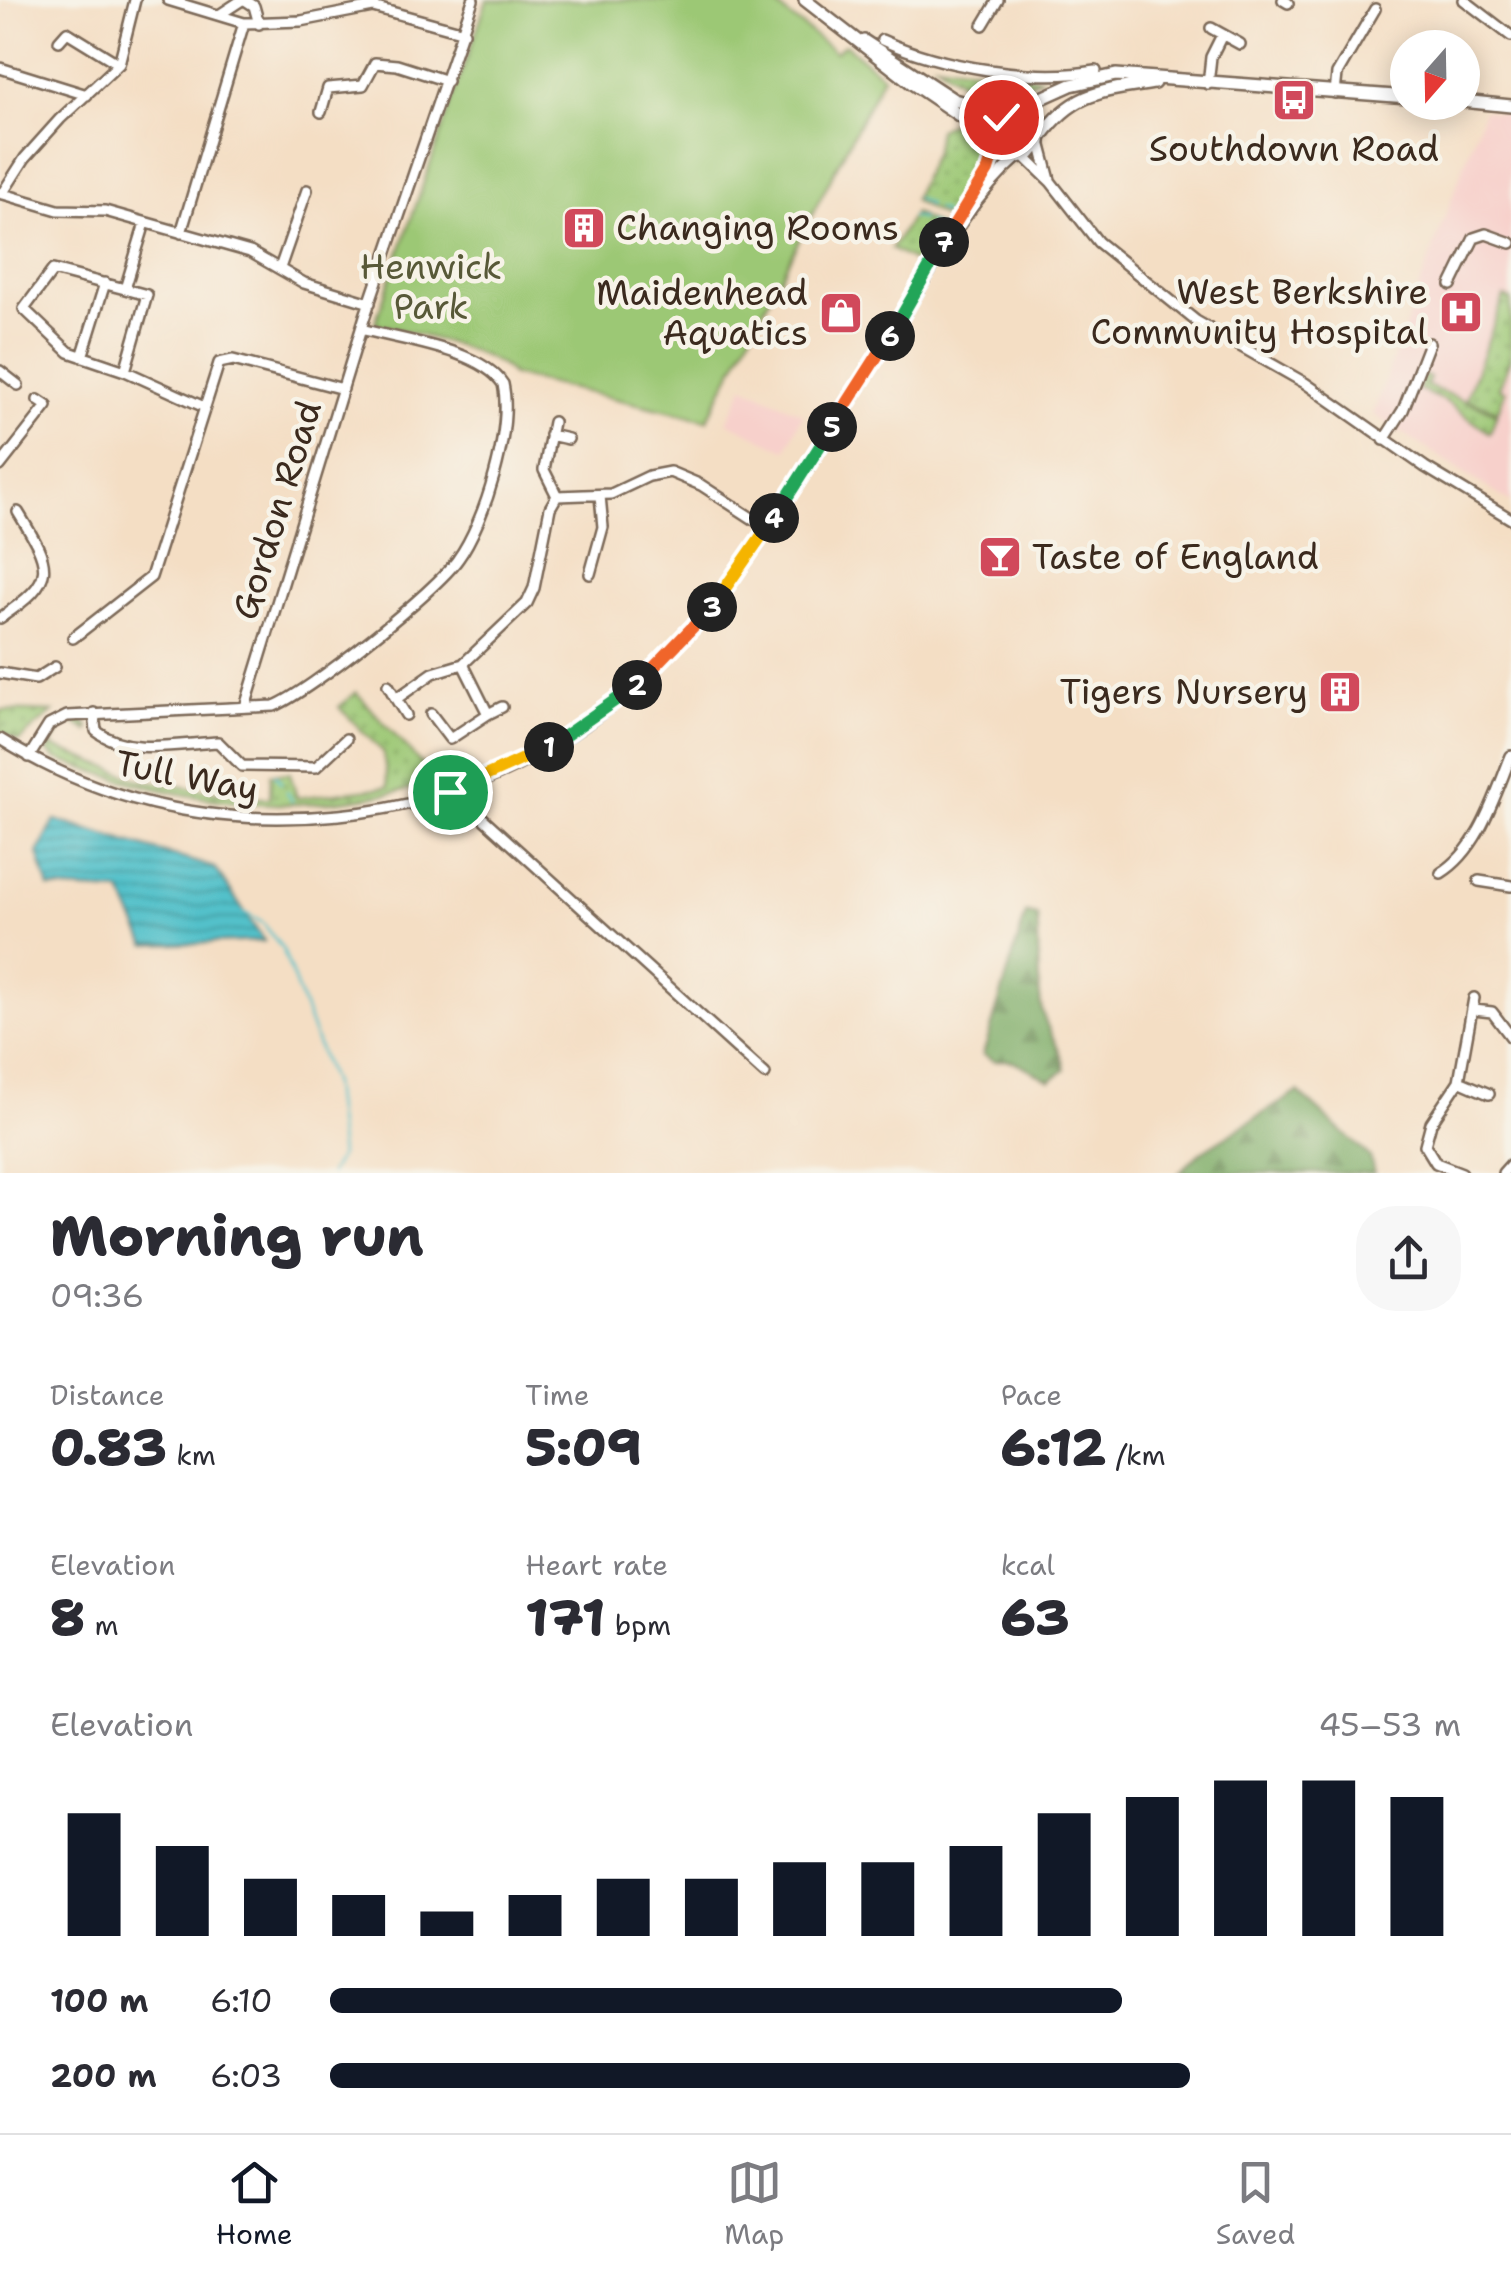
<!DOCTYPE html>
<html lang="en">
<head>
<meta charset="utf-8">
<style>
  body { margin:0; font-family:"Shantell Sans",sans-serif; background:#f7f7f7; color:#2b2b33; height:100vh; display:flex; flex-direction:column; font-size:38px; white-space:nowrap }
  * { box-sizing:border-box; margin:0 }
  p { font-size:32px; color:#7c7c81 }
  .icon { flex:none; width:55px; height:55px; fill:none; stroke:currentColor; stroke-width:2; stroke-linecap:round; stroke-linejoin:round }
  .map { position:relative; height:1173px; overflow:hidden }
  .details { display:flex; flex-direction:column; background:#fff; flex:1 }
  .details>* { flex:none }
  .needle { width:65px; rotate:200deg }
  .fabs { position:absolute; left:1390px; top:30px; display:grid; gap:20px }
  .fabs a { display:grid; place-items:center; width:90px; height:90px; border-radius:50%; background:#fff; box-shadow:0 5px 25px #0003; font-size:50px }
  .pin { position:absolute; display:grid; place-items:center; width:85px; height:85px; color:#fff; margin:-42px; border:5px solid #fff; border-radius:50%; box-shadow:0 2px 10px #0007 }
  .km { position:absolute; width:50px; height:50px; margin:-25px; border-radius:50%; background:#222; color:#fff; font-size:28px; line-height:50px; text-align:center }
  .round { display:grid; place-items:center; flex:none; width:105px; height:105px; border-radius:40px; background:#f7f7f7 }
  .summary { display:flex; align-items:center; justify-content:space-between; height:170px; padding:0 50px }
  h1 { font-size:55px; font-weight:800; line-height:75px }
  .stats { display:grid; grid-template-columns:repeat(3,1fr); gap:15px; height:170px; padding:10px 50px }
  .stats div { display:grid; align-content:center }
  .stats b { font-size:50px; font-weight:800 }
  .stats small { font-size:28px; font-weight:400 }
  .stats p { font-size:28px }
  .chart { height:280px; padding:20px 50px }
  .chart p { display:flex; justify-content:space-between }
  .chart svg { width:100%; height:180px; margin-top:10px; stroke:#111827; stroke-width:6 }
  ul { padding:0 50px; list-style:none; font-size:32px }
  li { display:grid; grid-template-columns:160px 120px 1fr; align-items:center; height:75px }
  li i { height:25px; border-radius:12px; background:#111827 }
  .menu { display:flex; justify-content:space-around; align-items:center; height:140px; border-top:2px solid #e1e1e2; background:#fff; font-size:28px; color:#7c7c81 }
  .menu a { display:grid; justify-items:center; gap:5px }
  .menu .selected { color:#111827 }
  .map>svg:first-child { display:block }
  .built { fill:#f7d0cb }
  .grass { fill:url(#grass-dots); stroke:#6c794a; stroke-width:2.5 }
  .forest { fill:url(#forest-firs); stroke:#5c6b42; stroke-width:2.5 }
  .green { fill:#9cc875; stroke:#6c794a; stroke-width:2.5 }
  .water { fill:url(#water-rules); stroke:#477674; stroke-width:2.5 }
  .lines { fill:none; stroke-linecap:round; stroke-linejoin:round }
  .stream { stroke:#53c1ca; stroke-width:2.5 }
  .minor-casing { stroke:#7c6958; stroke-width:14 }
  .major-casing { stroke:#7c6958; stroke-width:16 }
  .minor { stroke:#fff; stroke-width:9 }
  .major { stroke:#fff; stroke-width:11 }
  .split-1-casing { stroke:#fff; stroke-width:20 }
  .split-2-casing { stroke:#fff; stroke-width:20 }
  .split-3-casing { stroke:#fff; stroke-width:20 }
  .split-4-casing { stroke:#fff; stroke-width:20 }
  .split-5-casing { stroke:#fff; stroke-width:20 }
  .split-6-casing { stroke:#fff; stroke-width:20 }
  .split-7-casing { stroke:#fff; stroke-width:20 }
  .split-8-casing { stroke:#fff; stroke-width:20 }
  .split-9-casing { stroke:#fff; stroke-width:20 }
  .split-1 { stroke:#f5b400; stroke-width:12 }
  .split-2 { stroke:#22a559; stroke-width:12 }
  .split-3 { stroke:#f0652b; stroke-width:12 }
  .split-4 { stroke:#f5b400; stroke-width:12 }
  .split-5 { stroke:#22a559; stroke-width:12 }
  .split-6 { stroke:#f0652b; stroke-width:12 }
  .split-7 { stroke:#22a559; stroke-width:12 }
  .split-8 { stroke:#f0652b; stroke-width:12 }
  .split-9 { stroke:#f5b400; stroke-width:12 }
  .labels { text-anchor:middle; stroke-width:9; stroke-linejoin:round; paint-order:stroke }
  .poi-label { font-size:35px; fill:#3b2a1e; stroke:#f7f3e8; text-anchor:end }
  .park-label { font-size:35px; fill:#585938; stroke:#f7f3e8 }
  .street-label { font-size:35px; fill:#3b2a1e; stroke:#f7f3e8 }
</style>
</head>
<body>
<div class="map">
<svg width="1511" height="1173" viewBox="0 0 1511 1173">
  <defs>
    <pattern id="grass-dots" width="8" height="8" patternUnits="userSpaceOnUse" patternTransform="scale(2.5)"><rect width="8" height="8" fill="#9cc875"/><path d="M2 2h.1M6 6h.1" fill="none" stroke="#80a35f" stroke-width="1.8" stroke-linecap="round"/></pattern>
    <pattern id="forest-firs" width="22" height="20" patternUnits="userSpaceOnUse" patternTransform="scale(2.5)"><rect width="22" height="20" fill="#7dac66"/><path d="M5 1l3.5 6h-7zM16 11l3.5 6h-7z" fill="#688c53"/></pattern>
    <pattern id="water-rules" width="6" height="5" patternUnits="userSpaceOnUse" patternTransform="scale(2.5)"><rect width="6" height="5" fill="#53c1ca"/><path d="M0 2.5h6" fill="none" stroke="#469da3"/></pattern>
  </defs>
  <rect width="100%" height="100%" fill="#f7f3e8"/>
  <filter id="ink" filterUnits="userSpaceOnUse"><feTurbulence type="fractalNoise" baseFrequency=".01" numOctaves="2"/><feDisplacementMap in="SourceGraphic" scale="20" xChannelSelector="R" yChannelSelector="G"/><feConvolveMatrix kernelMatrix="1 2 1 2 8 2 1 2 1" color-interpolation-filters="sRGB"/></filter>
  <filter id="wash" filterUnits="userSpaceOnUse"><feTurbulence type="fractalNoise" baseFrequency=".0048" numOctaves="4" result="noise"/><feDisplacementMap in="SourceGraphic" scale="40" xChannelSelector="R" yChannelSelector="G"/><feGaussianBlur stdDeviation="2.25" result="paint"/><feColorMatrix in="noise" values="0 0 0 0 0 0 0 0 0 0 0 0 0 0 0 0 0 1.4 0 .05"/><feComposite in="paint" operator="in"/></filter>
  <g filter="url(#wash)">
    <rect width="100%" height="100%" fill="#f4dec4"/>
    <!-- built -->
    <path class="built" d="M1484,110L1511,115V503L1373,414Z
      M744,386L803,414L786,450L727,422Z"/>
    <!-- grass -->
    <path class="grass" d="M936,63L1041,78C989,102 981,99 936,63Z
      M953,122L976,137L983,156L950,214L943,217L913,200L935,149L938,129Z
      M914,213L942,229L921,265L891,249Z
      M1504,297L1511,300V356L1499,388L1505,391L1498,411L1466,399Z
      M1423,375L1430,378L1427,386L1497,413L1490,433L1445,401L1419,390Z
      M356,692L432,776L422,786C287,820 186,804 56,759L48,752L56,727L81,719L89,726L88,731L73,722L61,728L51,746L141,780L254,798H270L271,774L290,773L297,798L388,787L383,752L339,707Z
      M0,710L53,712L19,741L0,731Z"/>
    <!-- forest -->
    <path class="forest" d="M1026,913L1037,916C1040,947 1036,981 1042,1011C1047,1032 1062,1048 1065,1070L1050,1080C1029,1072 1018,1056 994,1061L983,1055Z
      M1298,1092L1370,1157L1374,1173H1179L1201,1152Z"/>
    <!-- green -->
    <path class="green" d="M487,0H769L835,52L845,44L883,76L707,420L511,375C495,350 407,333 375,323Z"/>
    <!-- water -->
    <path class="water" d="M55,820L215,868L264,941L146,945L121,892L49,888L38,853Z"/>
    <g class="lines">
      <!-- stream -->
      <path class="stream" d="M916,198L929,205
        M936,209L943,213
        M911,217L922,219
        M928,222L940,229
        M275,774L281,783
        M287,792L292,801
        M245,913L263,923L283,950L332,1084L340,1155L330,1173"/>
    </g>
  </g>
  <g filter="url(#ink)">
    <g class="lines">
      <!-- minor casing -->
      <g class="minor-casing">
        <path id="minor" d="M168,0L244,23
          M245,0L254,6L259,24
          M1283,0L1288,3
          M1464,0L1511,36
          M219,15L242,0
          M983,25L998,0
          M1211,28L1240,44
          M882,40C940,67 1033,82 1096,71
          M59,41L67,32L119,64
          M0,68L87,95
          M1208,84L1211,57L1222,35
          M1335,93L1337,74L1375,9
          M321,112L328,88L363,85L375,63L397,65L447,81
          M1040,142L1050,180
          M1024,156L1051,182L1098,242L1196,321L1305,383L1425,467L1511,519
          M0,193L58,210L105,211L250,252L304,283L370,303
          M2,194L25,158L60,119L119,64L135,0
          M145,223L125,289L147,295L125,371L202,406
          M181,233L244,23L301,21L373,7L464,32
          M939,253L988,170L996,144
          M280,268L307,190
          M1451,285L1474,238L1486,234L1511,243
          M82,357L105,283
          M0,371L18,385
          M125,371L69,352L24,309L53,270L125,289
          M553,422L544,470L557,496
          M550,435L568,439
          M1384,440L1403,410L1429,343
          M0,466L47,406L38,400
          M590,574L603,527L600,496
          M0,618C58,579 52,568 18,512
          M73,638L151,577L219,363L233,360L343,389
          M463,664L488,714L502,707
          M0,673L36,679L55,667
          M388,685L396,699
          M245,707L365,316L473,0
          M94,713L96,731C129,756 178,744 218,742L242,766L316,767L346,739
          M431,714L450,739L488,714
          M406,715L396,699L433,673L463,664L527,603L534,588L550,508L557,496L611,494L649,476L670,472L701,485L767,528
          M0,739C103,804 218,827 339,815C638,785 752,554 895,329C931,272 966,202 1018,157
          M29,757L49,725L67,716L274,706C308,693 437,590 458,559C485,522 513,429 503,384C480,349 400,340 361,329
          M456,789L465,802L765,1074
          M1441,873C1479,850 1495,795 1511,756
          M1479,881L1511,886
          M1474,1010L1492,1012L1511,1037
          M1459,1081L1489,1094
          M1462,1173L1436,1163L1425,1145L1431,1123L1459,1081L1474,998
          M1503,1173L1511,1164"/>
      </g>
      <!-- major casing -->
      <g class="major-casing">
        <path id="major" d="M805,0L913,84L994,139L1005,153L1018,157L1030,154L1040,142L1041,130L1028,113L1011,112L997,122L994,139
          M864,41L954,100L1005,114
          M1462,101L1511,106
          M1011,112L1071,85L1116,75L1408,97
          M1041,137C1073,92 1102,91 1154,83"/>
      </g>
      <!-- minor -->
      <use href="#minor" class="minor"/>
      <!-- major -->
      <use href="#major" class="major"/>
    </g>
  </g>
  <g class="lines" filter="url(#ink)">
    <!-- split-1 casing -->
    <g class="split-1-casing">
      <path id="split-1" d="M450,792L549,747"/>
    </g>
    <!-- split-2 casing -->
    <g class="split-2-casing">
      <path id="split-2" d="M549,747L637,685"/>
    </g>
    <!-- split-3 casing -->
    <g class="split-3-casing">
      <path id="split-3" d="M637,685L712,607"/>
    </g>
    <!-- split-4 casing -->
    <g class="split-4-casing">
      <path id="split-4" d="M712,607L774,518"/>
    </g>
    <!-- split-5 casing -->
    <g class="split-5-casing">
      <path id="split-5" d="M774,518L832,427"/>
    </g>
    <!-- split-6 casing -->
    <g class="split-6-casing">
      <path id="split-6" d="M832,427L890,336"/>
    </g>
    <!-- split-7 casing -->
    <g class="split-7-casing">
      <path id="split-7" d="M890,336L944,242"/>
    </g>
    <!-- split-8 casing -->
    <g class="split-8-casing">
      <path id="split-8" d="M944,242L988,170L995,147"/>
    </g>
    <!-- split-9 casing -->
    <g class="split-9-casing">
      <path id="split-9" d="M995,147L994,134L1001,117"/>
    </g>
    <!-- split-1 -->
    <use href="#split-1" class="split-1"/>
    <!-- split-2 -->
    <use href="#split-2" class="split-2"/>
    <!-- split-3 -->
    <use href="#split-3" class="split-3"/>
    <!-- split-4 -->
    <use href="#split-4" class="split-4"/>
    <!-- split-5 -->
    <use href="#split-5" class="split-5"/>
    <!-- split-6 -->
    <use href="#split-6" class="split-6"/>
    <!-- split-7 -->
    <use href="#split-7" class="split-7"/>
    <!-- split-8 -->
    <use href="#split-8" class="split-8"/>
    <!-- split-9 -->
    <use href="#split-9" class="split-9"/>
  </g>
  <!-- icons -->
  <defs>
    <g id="bus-square" transform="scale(2.25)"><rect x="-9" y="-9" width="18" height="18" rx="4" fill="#d1495b" stroke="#f7f3e8"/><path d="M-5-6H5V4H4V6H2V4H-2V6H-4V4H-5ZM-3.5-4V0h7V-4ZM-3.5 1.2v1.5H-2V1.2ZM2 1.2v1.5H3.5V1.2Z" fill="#fff"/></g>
    <g id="building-square" transform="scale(2.25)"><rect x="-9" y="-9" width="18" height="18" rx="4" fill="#d1495b" stroke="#f7f3e8"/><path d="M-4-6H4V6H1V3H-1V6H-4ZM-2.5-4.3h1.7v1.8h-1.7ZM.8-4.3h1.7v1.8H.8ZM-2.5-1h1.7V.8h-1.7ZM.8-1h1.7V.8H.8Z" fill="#fff"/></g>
    <g id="hospital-square" transform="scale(2.25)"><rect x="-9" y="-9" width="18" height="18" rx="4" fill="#d1495b" stroke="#f7f3e8"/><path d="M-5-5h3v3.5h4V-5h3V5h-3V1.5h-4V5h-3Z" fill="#fff"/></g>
    <g id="shop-square" transform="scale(2.25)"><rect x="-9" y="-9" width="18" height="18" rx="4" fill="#d1495b" stroke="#f7f3e8"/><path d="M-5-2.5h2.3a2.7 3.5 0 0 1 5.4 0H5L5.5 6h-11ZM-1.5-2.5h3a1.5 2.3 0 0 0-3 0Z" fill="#fff"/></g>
    <g id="bar-square" transform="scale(2.25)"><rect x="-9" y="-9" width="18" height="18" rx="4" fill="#d1495b" stroke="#f7f3e8"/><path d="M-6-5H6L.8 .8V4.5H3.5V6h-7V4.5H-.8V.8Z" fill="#fff"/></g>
  </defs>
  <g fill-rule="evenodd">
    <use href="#bus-square" x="1294" y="100"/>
    <use href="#building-square" x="584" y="228"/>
    <use href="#hospital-square" x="1461" y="312"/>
    <use href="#shop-square" x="841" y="313"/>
    <use href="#bar-square" x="1000" y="557"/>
    <use href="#building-square" x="1340" y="692"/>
  </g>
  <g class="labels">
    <!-- poi labels -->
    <g class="poi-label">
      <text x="1294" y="161" text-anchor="middle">Southdown Road</text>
      <text x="616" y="240" text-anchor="start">Changing Rooms</text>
      <text x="1428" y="304">West Berkshire<tspan x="1428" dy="40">Community Hospital</tspan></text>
      <text x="808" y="305">Maidenhead<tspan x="808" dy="40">Aquatics</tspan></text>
      <text x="1032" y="569" text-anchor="start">Taste of England</text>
      <text x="1308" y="704">Tigers Nursery</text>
    </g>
    <!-- park labels -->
    <g class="park-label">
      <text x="431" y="279">Henwick<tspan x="431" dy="40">Park</tspan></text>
    </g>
    <!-- street labels -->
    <g class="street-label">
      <text transform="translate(277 510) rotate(-73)" y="12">Gordon Road</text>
      <text transform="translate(187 776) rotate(11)" y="12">Tull Way</text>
    </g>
  </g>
</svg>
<div class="fabs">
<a><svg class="needle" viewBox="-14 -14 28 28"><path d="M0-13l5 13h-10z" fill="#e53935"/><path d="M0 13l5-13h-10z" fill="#7c7c81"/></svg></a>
</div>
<div class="pin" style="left:450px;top:792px;background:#1e9e55"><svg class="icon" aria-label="arrive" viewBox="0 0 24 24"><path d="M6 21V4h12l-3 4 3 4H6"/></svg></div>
<div class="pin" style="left:1001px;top:117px;background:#d93025"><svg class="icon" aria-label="check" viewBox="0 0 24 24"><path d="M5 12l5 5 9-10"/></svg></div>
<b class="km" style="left:549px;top:747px">1</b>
<b class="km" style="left:637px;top:685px">2</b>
<b class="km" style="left:712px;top:607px">3</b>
<b class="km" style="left:774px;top:518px">4</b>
<b class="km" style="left:832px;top:427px">5</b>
<b class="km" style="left:890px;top:336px">6</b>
<b class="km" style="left:944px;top:242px">7</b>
</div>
<section class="details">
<div class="summary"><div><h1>Morning run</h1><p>09:36</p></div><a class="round"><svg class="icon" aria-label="share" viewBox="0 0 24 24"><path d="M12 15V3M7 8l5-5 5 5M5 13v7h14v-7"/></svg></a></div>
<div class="stats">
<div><p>Distance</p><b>0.83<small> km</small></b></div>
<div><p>Time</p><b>5:09</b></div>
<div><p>Pace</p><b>6:12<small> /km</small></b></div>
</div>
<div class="stats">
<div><p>Elevation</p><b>8<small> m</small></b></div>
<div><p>Heart rate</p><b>171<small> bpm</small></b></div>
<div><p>kcal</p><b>63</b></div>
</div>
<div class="chart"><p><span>Elevation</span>45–53 m</p>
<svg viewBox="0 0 160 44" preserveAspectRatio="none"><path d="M5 44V14M15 44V22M25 44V30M35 44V34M45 44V38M55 44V34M65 44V30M75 44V30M85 44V26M95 44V26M105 44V22M115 44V14M125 44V10M135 44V6M145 44V6M155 44V10"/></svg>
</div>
<ul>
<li><b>100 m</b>6:10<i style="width:70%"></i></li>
<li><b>200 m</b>6:03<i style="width:76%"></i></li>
</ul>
</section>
<nav class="menu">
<a class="selected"><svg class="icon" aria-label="home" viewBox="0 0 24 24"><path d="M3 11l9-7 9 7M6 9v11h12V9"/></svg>Home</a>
<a><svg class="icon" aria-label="map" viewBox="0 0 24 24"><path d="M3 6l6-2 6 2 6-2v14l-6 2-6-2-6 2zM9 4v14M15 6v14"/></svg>Map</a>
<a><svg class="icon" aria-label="saved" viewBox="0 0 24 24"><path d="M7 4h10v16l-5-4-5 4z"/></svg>Saved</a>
</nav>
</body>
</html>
